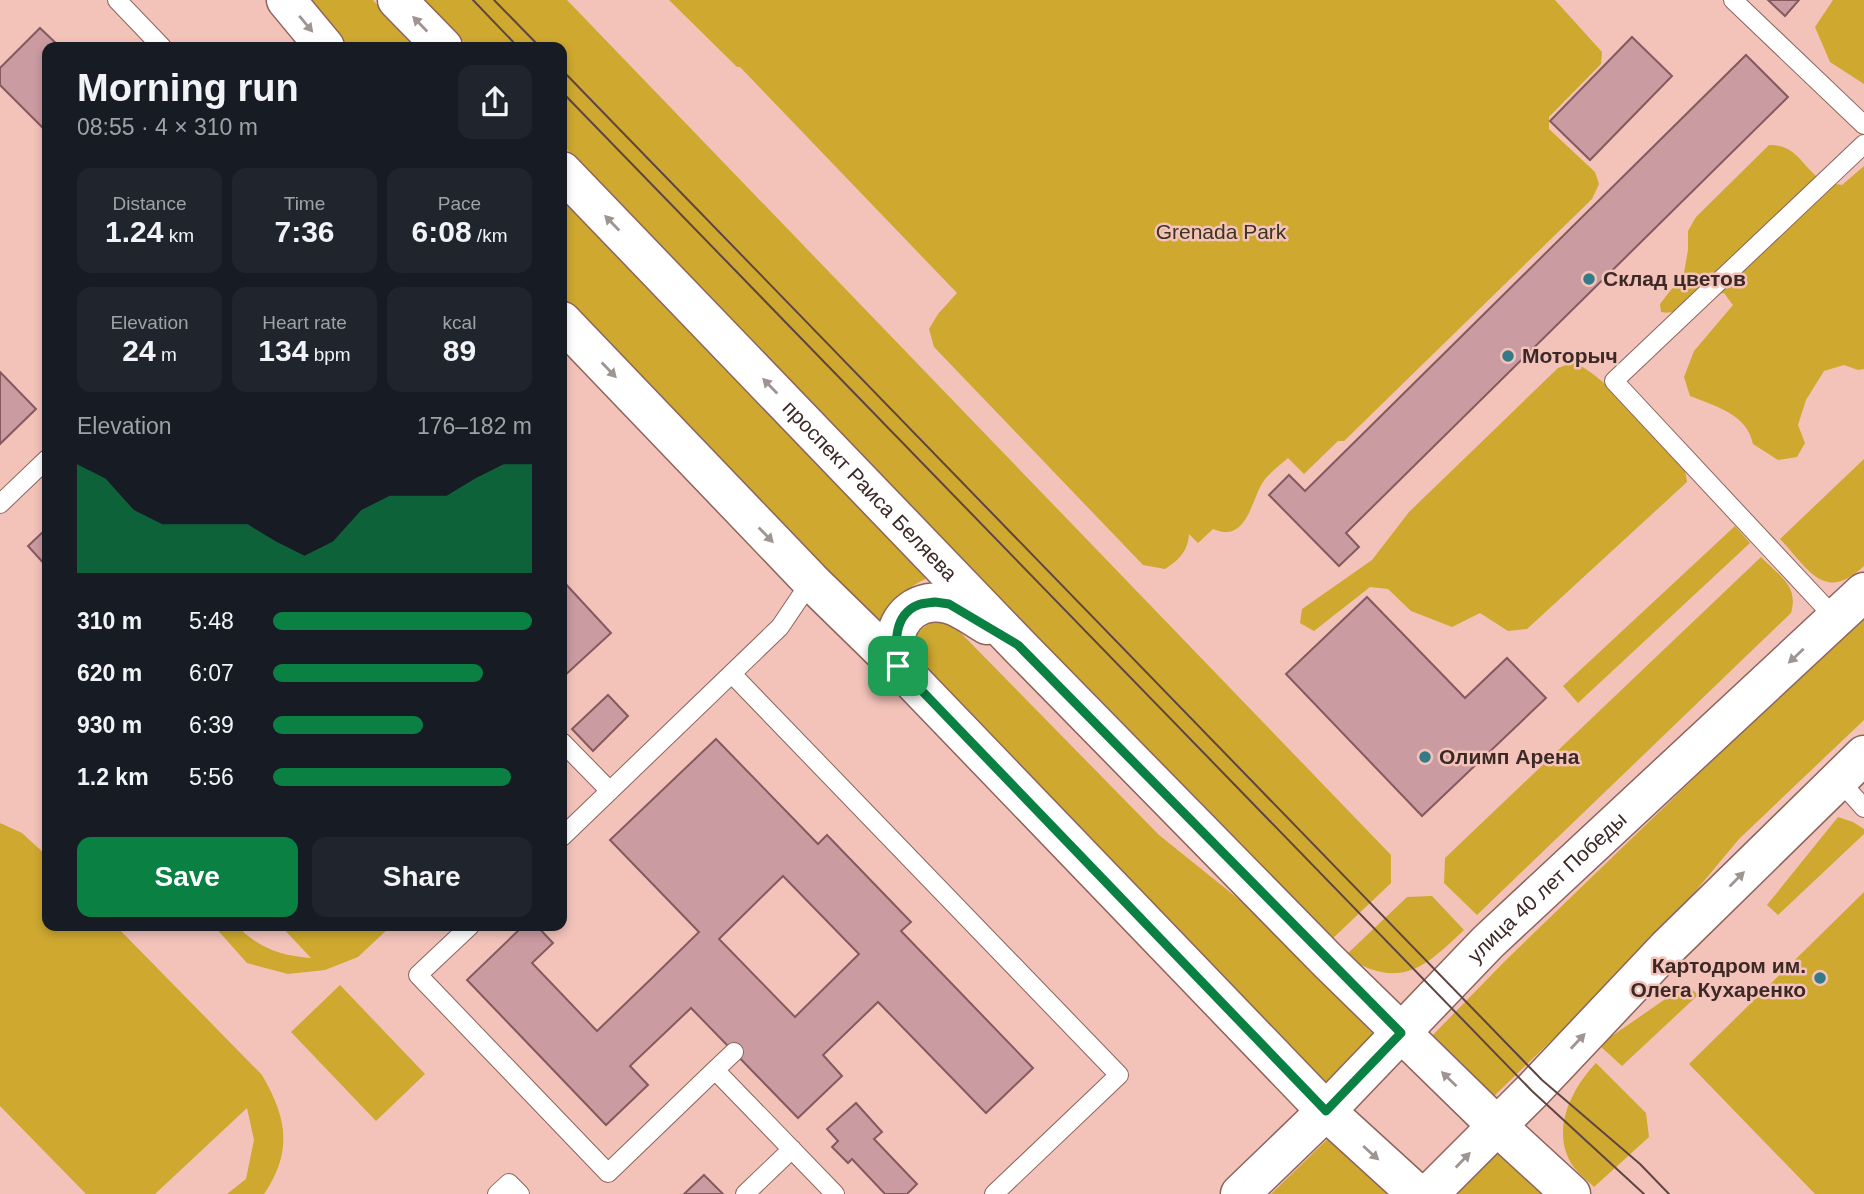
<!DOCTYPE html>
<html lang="en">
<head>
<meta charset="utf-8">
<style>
  body { margin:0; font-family:Helvetica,sans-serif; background:#20242c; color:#f1f3f6; height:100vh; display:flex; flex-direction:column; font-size:26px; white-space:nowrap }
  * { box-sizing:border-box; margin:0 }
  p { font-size:23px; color:#9ea1a6 }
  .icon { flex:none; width:38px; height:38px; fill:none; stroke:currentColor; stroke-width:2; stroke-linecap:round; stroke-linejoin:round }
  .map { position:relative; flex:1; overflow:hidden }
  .side { position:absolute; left:42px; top:42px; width:525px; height:889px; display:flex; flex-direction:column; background:#171b24; border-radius:14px; box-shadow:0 4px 10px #0003 }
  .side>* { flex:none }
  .pin { position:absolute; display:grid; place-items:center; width:60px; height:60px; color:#fff; margin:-30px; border-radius:14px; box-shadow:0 4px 10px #0006 }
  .round { display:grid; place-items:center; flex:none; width:74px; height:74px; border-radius:14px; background:#20242c }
  .head { display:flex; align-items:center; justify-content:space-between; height:119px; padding:0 35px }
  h1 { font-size:38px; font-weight:600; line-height:52px }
  .metrics { display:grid; grid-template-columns:repeat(3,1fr); gap:10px; height:119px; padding:7px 35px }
  .metrics div { display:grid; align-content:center; border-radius:14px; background:#20242c; text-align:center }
  .metrics b { font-size:30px; font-weight:600 }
  .metrics small { font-size:19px; font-weight:400 }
  .metrics p { font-size:19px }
  .chart { height:196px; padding:14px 35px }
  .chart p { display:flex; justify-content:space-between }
  .chart svg { width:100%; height:126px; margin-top:7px; fill:#0b8043; opacity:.7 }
  .button { display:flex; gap:14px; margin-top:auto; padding:14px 35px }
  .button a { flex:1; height:80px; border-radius:14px; background:#0b8043; color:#fff; font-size:28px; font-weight:600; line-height:80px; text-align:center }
  .button a+a { background:#20242c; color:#f1f3f6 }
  ul { padding:0 35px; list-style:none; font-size:23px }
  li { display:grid; grid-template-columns:112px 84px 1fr; align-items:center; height:52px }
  li i { height:18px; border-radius:9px; background:#0b8043 }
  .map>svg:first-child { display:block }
  .green { fill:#cea82f }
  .building { fill:#ca9ba1; stroke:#845a5f; stroke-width:2; fill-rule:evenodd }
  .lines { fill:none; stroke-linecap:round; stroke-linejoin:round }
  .lane-casing { stroke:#8d635b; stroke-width:20 }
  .secondary-casing { stroke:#8d635b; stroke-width:41 }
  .lane { stroke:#fff; stroke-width:18 }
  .secondary { stroke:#fff; stroke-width:38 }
  .tram { stroke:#5e4541; stroke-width:2 }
  .oneway { fill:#9e9492 }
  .route-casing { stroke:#fff; stroke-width:14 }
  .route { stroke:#0b8043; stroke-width:9 }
  .poi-dot { fill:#347b87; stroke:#f3c3ba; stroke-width:2.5 }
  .labels { text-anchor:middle; stroke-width:5; stroke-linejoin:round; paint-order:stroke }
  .park-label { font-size:21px; fill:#3c341f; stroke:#f3c3ba }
  .poi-label { font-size:21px; font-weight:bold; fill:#3c2926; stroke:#f3c3ba; text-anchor:start }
  .street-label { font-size:21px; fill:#3c2926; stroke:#f3c3ba }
</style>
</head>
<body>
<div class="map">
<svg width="1864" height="1194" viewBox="0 0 1864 1194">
  <rect width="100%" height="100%" fill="#f3c3ba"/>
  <!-- green -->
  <path class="green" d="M309,0H373L419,47H349Z
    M423,0H567L1391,855V883L1330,941L562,144V47H469Z
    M669,0H1555L1602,52L1601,64L1549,117V129L1595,172L1599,184L1592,199L1344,441H1338L1304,474L1288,458C1280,465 1269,473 1263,482C1251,500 1247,544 1213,529L1198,543L1189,534C1188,551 1179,560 1165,569L1143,565L934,347L929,329L938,314L957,293L740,67H737Z
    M1833,0H1864V84L1830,62L1815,27Z
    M1769,145C1797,145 1800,164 1820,179C1826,183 1835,184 1842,185L1864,166V369L1858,370L1844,365L1824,371L1806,400L1798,425L1805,443L1797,457L1778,460L1753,444C1747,414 1715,406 1690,396L1684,377L1694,351L1733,305L1724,293C1697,296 1686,316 1661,312L1660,304L1684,273L1688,250V231L1696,217Z
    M562,195L930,577C905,587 894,602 880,624L562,297Z
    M1574,362C1617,385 1652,435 1685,470L1687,482L1527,629L1508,631L1480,613L1452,627L1411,611L1388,589L1370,587L1314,631L1300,623L1302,609L1372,560L1409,512L1558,368Z
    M1864,459V566C1824,604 1808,568 1780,539Z
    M1735,526L1750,543L1578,703L1563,686Z
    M1761,557C1779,576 1799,585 1791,613L1477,915L1444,883L1445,858Z
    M1864,614V720L1739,839L1654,941L1489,1101L1428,1040L1506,960Z
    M945,621L956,628L1159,835L1261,917L1376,1037L1327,1084L919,663C907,639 919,622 945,621Z
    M1838,817L1853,822L1864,829V834L1778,915L1767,905Z
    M0,823L22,833L47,856V926H116L262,1075C287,1118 293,1151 264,1194H227L246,1179L254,1140L247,1108L155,1194H86L0,1106Z
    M1864,892V1194H1815L1689,1064Z
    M1432,896L1464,930C1424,968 1400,991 1345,956L1407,897Z
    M214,926H237C259,948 280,956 311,958L281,926H391L358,957L325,970L288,974L247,963Z
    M1687,984L1698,995L1622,1066L1599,1045Z
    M340,985L425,1074L376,1121L291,1032Z
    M1596,1063L1646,1113L1649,1137L1594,1187C1587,1180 1576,1172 1571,1163C1551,1129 1572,1088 1596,1063Z
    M1339,1128L1403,1194H1271Z
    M1501,1149L1544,1194H1456Z"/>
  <!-- building -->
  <path class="building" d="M1768,0H1799L1785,16Z
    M40,28L60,47H47V132L0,85V68Z
    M1632,37L1672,76L1590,160L1550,121Z
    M1746,55L1788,97L1346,533L1359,547L1339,566L1269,495L1289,475L1305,491Z
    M0,372L36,409L0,444Z
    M47,528V567L28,546Z
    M562,580L611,633L562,678Z
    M1367,597L1465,698L1507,658L1546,698L1422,816L1286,674Z
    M608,695L628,716L593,751L572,729Z
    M716,739L818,844L827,835L911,922L901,931L1033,1068L986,1113L878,1002L823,1055L842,1076L798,1118L691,1008L630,1066L648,1085L606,1125L467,980L523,926H537L553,943L532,963L597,1031L653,977L699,932L610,840ZM783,876L859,954L795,1017L719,939Z
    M856,1103L882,1132L874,1139L917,1184L907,1194H885L852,1159L848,1163L832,1147L838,1141L827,1129Z
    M704,1175L723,1194H684Z"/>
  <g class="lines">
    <!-- lane casing -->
    <g class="lane-casing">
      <path id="lane" d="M117,0L162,47
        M1733,0L1864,125
        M0,504L47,459
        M1836,619L1614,381L1864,144
        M732,674L1119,1075L994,1194
        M562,742L610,791
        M1838,779L1864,808
        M562,837L780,627L811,581
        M470,926L418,975L608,1173L715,1070L835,1194
        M715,1070L734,1052
        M497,1194L509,1183L520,1194
        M745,1194L792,1149"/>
    </g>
    <!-- secondary casing -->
    <g class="secondary-casing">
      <g id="secondary">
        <path d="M286,0L325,47"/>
        <path d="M397,0L443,47"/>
        <path id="s1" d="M562,171L1018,645L1328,961L1496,1125L1571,1194"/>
        <path d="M562,321L811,581L898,666L1326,1111L1417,1194"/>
        <path d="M898,666C897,659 895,651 895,644C896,615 920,597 948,604C961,607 975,618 987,625"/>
        <path id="s2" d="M1240,1194L1326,1111L1488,942L1864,592"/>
        <path d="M1429,1194L1532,1091L1667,948L1864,755"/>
      </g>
    </g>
    <!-- lane -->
    <use href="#lane" class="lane"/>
    <!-- secondary -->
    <use href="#secondary" class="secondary"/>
    <!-- tram -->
    <path class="tram" d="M473,0L518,47
      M494,0L540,47
      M562,70L1542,1080L1640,1164L1669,1194
      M562,92L1532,1091L1644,1194"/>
  </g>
  <!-- one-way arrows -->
  <defs><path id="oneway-solid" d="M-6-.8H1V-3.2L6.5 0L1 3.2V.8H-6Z" transform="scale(1.75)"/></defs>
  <g class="oneway">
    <use href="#oneway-solid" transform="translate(306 24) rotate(50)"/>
    <use href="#oneway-solid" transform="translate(420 24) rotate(-134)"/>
    <use href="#oneway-solid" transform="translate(612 223) rotate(-134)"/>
    <use href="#oneway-solid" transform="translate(609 370) rotate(46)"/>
    <use href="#oneway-solid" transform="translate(770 386) rotate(-134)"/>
    <use href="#oneway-solid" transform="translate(766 535) rotate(46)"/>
    <use href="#oneway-solid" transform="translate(1796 656) rotate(137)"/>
    <use href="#oneway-solid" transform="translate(1737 879) rotate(-45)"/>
    <use href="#oneway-solid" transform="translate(1578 1041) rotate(-47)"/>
    <use href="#oneway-solid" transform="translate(1449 1079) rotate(-136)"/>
    <use href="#oneway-solid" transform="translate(1371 1153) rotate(42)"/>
    <use href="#oneway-solid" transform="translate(1463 1160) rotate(-46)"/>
  </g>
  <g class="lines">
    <!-- route casing -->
    <g class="route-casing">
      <path id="route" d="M935,602L949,604L1018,645L1401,1033L1326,1111L898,666C895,645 893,615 918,605C923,603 930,603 935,602Z"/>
    </g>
    <!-- route -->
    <use href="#route" class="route"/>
  </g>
  <!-- markers -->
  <g class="poi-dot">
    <circle cx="1589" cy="279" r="7"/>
    <circle cx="1508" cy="356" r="7"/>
    <circle cx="1425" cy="757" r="7"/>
    <circle cx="1820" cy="978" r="7"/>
  </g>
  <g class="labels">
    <!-- park labels -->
    <g class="park-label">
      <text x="1221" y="239">Grenada Park</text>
    </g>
    <!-- poi labels -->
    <g class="poi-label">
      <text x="1603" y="286">Склад цветов</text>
      <text x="1522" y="363">Моторыч</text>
      <text x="1439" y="764">Олимп Арена</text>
      <text x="1806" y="973" text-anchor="end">Картодром им.<tspan x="1806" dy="24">Олега Кухаренко</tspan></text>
    </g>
    <!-- street labels -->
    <g class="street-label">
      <text dy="7" stroke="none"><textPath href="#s1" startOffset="444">проспект Раиса Беляева</textPath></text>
      <text dy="7" stroke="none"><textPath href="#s2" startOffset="434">улица 40 лет Победы</textPath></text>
    </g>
  </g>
</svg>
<div class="pin" style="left:898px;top:666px;background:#1e9e55"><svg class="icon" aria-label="arrive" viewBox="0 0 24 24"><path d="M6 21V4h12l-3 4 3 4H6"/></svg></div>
<section class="side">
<div class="head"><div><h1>Morning run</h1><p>08:55 · 4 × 310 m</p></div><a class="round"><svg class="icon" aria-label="share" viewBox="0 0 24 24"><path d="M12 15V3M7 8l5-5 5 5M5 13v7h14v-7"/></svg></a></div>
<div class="metrics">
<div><p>Distance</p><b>1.24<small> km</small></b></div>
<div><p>Time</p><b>7:36</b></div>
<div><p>Pace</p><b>6:08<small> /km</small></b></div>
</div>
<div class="metrics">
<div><p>Elevation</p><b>24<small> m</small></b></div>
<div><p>Heart rate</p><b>134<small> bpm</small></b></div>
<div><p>kcal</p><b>89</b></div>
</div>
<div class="chart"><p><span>Elevation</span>176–182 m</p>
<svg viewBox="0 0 160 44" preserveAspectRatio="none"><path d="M0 44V6L10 11L20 22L30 27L40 27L50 27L60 27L70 33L80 38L90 33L100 22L110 17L120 17L130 17L140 11L150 6L160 6V44z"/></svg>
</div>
<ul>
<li><b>310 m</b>5:48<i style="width:100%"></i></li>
<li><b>620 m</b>6:07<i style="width:81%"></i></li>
<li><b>930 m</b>6:39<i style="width:58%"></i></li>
<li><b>1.2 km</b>5:56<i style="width:92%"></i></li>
</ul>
<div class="button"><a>Save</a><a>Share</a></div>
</section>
</div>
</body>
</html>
